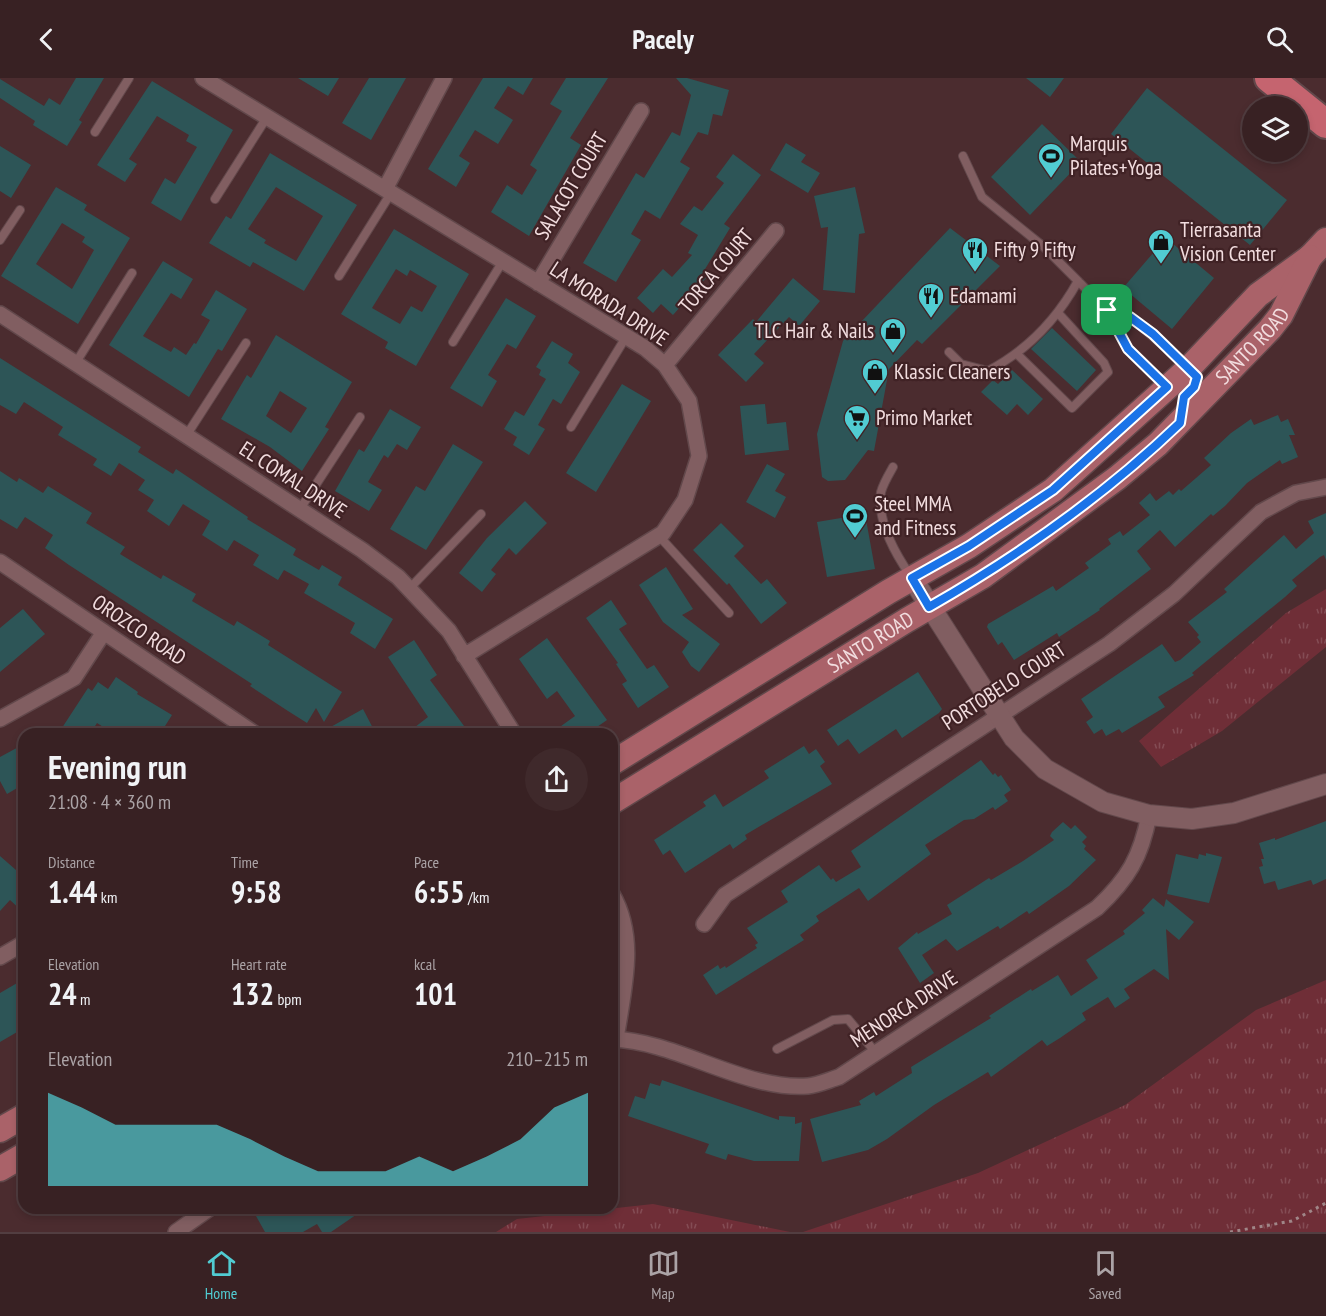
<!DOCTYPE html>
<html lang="en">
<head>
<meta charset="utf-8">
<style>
  body { margin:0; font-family:"PT Sans Narrow",sans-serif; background:#3f292b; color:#f1f3f6; height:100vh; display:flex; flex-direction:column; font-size:22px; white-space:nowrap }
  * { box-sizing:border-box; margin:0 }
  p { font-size:20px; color:#aba3a6 }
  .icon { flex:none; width:33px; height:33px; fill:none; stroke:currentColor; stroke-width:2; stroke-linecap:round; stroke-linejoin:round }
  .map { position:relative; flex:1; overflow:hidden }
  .side { position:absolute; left:18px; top:650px; width:600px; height:486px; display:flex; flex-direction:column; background:#382123; border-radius:18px; box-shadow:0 3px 9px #0003,0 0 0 2px #523e41 }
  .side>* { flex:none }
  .tools { position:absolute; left:1242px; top:18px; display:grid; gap:12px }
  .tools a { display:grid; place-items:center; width:66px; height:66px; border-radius:50%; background:#382123; box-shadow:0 3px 9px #0003,0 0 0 2px #523e41; font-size:30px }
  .pin { position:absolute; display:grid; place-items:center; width:51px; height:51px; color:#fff; margin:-26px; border-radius:12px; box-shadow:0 3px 9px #0006 }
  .round { display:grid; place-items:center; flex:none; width:63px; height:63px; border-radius:32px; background:#3f292b }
  .overview { display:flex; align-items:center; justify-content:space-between; height:102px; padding:0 30px }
  h1 { font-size:33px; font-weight:800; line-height:45px }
  .metrics { display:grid; grid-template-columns:repeat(3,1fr); gap:9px; height:102px; padding:6px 30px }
  .metrics div { display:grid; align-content:center }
  .metrics b { font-size:30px; font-weight:800 }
  .metrics small { font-size:16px; font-weight:400 }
  .metrics p { font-size:16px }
  .chart { height:168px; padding:12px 30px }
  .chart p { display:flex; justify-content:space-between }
  .chart svg { width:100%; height:108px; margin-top:6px; fill:#51ccd2; opacity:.7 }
  header { display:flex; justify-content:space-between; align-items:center; height:78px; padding:0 30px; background:#382123; font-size:27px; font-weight:800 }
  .tabs { display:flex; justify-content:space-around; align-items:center; height:84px; border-top:2px solid #523e41; background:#382123; font-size:16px; color:#aba3a6 }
  .tabs a { display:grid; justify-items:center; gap:3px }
  .tabs .on { color:#51ccd2 }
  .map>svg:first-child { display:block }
  .grass { fill:url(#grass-tufts) }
  .building { fill:#2d5557; fill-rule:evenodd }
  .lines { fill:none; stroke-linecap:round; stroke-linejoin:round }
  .service-casing { stroke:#62484b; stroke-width:10 }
  .minor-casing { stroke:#62484b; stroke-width:18 }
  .tertiary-casing { stroke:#62484b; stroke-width:22 }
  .primary-casing { stroke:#62484b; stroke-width:27 }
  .motorway-casing { stroke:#62484b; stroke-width:32 }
  .path { stroke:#a08688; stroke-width:3; stroke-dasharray:3 4.5; stroke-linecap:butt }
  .service { stroke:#815e61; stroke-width:8 }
  .minor { stroke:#815e61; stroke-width:15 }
  .tertiary { stroke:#815e61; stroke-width:20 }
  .primary { stroke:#aa6269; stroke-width:24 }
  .motorway { stroke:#c5646f; stroke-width:28 }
  .route-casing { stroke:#fff; stroke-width:12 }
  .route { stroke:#1a73e8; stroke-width:8 }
  .labels { text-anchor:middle; stroke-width:4.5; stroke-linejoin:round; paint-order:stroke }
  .poi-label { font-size:21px; fill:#f2dddf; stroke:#402225; text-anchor:start }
  .street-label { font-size:21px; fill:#f2dddf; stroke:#402225 }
</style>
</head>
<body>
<header><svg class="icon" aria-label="back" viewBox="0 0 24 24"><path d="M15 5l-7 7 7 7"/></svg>Pacely<svg class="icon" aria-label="search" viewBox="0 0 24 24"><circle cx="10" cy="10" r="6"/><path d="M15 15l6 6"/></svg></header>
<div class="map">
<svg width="1326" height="1154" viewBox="0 0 1326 1154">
  <defs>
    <pattern id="grass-tufts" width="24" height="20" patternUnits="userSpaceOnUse" patternTransform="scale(1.5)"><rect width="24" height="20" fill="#6f2e37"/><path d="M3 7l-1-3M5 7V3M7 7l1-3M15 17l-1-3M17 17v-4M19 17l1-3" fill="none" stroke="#844c54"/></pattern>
  </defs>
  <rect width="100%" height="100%" fill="#4b2c2f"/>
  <!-- grass -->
  <path class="grass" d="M1326,511V569L1222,653L1161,689L1139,663L1286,535Z
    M1326,902V1154H803L978,1095L1125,1027L1256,932Z
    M653,1126L790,1154H496L517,1141Z"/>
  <!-- building -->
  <path class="building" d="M76,0H104L79,42L82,44L67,68L33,47L35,43L0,20V1L44,28L49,20L60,27Z
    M298,0H339L328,18Z
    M369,0H406L371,62L342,45Z
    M483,0H533L523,17L508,8L494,30L513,42L498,66L475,52L459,78L470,85L456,109L428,91Z
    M566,0H608L570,60L581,67L529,158L491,134L507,107L522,117L537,92L530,87L562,33L550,26Z
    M676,0H687L729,12L722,38L713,36L708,57L698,54L680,84L690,90L660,141L645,132L631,156L641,162L616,204L583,185L636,95L644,100L672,54L680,58L691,17Z
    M1026,0H1064L1050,19Z
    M152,3L233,52L181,143L151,125L165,100L175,106L197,69L186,63L189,57L157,38L129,81L137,86L125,104L97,87Z
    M1147,10L1287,122L1250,167L1111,56Z
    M1042,46L1081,84L1030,137L991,99Z
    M786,65L806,77L801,84L820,95L808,115L770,92Z
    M0,68L31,87L11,120L0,113Z
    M270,75L357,127L304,213L253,184L250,189L209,165L226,138L231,141ZM276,109L323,138L296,183L264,165L266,162L248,151Z
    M733,76L761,97L724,146L730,150L702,196L706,200L673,237L661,226L653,235L637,220L663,191L672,199L692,177L688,175L698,157L680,146L694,128L702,133L724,105L716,99Z
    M56,109L87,127L84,132L130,160L78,246L1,198ZM62,145L85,159L82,164L94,172L72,211L36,186Z
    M855,109L865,155L859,156L855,215L823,212L828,149L821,150L814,118Z
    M950,150L1000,188L922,266L917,262L889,291L874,373L868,372L845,402L828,403L822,399L817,356L843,263Z
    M394,151L469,196L416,288L385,270L388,264L341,236ZM396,191L407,198L410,192L437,208L422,234L411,228L400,246L372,230Z
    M1166,160L1214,200L1172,251L1123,210Z
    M163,183L193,201L181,221L171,215L143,258L171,274L174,269L186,277L194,265L196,266L210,242L201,237L216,212L247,231L222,273L218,271L189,319L109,267Z
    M793,200L820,223L799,248L789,239L754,276L764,285L746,304L718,277L753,241L756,244Z
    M506,220L536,238L516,271L507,266L488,297L497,303L482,329L450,310Z
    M1052,250L1096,292L1077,313L1031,271Z
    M276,257L352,304L325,349L329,351L302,393L270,369L221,341L247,297L251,300ZM280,313L307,330L291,355L266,338Z
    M552,263L573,276L568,285L580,294L561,326L553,321L538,347L545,351L529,377L513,367L517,359L504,351L515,333L524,338L546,301L539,297L541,292L536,289Z
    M0,280L141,369L138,374L173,396L176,391L248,439L247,441L296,471L293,477L319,492L322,487L342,499L338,507L393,541L375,571L350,555L355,545L304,515L309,506L284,492L278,502L253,487L259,477L234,462L227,473L202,457L210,443L183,426L169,448L147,433L154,422L138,412L145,402L119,385L111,398L93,387L97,381L58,357L63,349L24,324L16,336L0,327Z
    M1012,292L1043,321L1028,337L1017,326L1007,337L981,314L993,302L998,306Z
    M622,306L651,323L596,414L566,395Z
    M765,326L767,346L786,344L789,372L745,377L740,328Z
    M390,331L421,349L407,372L397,366L388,380L384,377L368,404L382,412L369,433L335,413L359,371L364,374Z
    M1278,337L1281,344L1288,341L1295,357H1289L1298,379L1282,386L1280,382L1247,405L1225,428L1213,438L1211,436L1175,469L1160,452L1137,473L1151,491L1099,531L1100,532L1059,559L1057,555L1014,582L1002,564L998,567L987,549L988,546L1053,508L1056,513L1089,490L1085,485L1111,466L1108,461L1120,453L1123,458L1150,437L1139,425L1150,415L1156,423L1169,413L1173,417L1179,411L1181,413L1211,387L1204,380L1231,355L1251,341L1254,347Z
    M453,366L483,384L426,472L390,451L416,408L425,413Z
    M767,386L785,396L775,413L786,419L775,440L746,424Z
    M0,393L17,404L19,400L43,415L48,408L92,435L86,445L125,469L120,476L161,501L163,497L196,516L192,523L234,548L237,543L270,563L268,567L342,614L324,644L316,630L307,645L288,633L250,608L252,606L69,487L45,470L53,457L25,439L17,451L0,441Z
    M525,423L547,445L516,477L509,470L491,492L496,496L482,514L459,495L487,460Z
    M1326,435V482L1324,477L1320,479L1292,502L1297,508L1285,519L1192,595L1194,597L1158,619L1165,629L1122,655L1119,651L1106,658L1102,651L1094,656L1086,644L1093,639L1081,621L1162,566L1175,584L1180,582L1201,564L1197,559L1199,557L1188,544L1227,514L1224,511L1284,457L1296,471L1314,455L1308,443Z
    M865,436L875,491L827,499L817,444Z
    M721,445L744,468L734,478L761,506L767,501L787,525L761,546L729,505L727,507L693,472Z
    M666,489L693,531L682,537L720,566L699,594L691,588L682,574L689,564L663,544L639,507Z
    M611,522L627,546L619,551L647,591L654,587L669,609L638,630L622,606L627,603L616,586L618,585L586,540Z
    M23,531L45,556L0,594V550Z
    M547,560L607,642L587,656H550L575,638L557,613L547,621L519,581Z
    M414,562L437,597L430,602L470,656H406L428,639L388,579Z
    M918,594L942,631L939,635L902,660L896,651L859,676L848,661L838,668L827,652Z
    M116,599L138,614L137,616L172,637L160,656H125L115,649L111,654L97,645L90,656H58L88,610L92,613L98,604L108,611Z
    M363,631L376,656H318Z
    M24,666V706L7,716L0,703V679Z
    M804,668L809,676L816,671L825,684L820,688L832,706L745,757L747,761L733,771L730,766L685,795L670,772L663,777L654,762L706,728L703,724L715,716L723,729L769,700L764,693Z
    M981,682L993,697L995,695L998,699L1001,697L1011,712L1004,717L1008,723L995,732L993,729L974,741L964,742L925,767L931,776L868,823L859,810L816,838L819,843L800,857L804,862L716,917L703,897L718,887L720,891L725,888L726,890L757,870L755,867L758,865L747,850L788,824L781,813L819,787L831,802L833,800L836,804L861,789L851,773Z
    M1326,743V801L1313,807L1311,802L1278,812L1275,803L1264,806L1259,789L1263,788L1261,781H1264L1259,765L1275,760V762Z
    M1063,744L1071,751L1075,747L1087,759L1082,764L1086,768L1084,771L1096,782L1069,808L1029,836L1027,833L1000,851L998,848L957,873L946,861L922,877L934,895L920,905L898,870L917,854L918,856L952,836L947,827L989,800L991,802L1023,783L1054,762L1050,758L1052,754Z
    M1206,775L1222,779L1209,825L1167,816L1176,776L1198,781L1199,776L1206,778Z
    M0,778L24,799V835L10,822L0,833Z
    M1153,820L1164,829L1166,821L1194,844L1179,862L1166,851L1169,902L1154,891L1124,911L1130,920L1115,930L1108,919L1082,935L1086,942L1060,960L1047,968L1042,962L991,999L988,994L934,1027L887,1061L868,1072L822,1084L810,1041L861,1027L859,1023L874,1014L876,1018L912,995L911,989L991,940L989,938L1031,911L1032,913L1058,897L1071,918L1098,900L1086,882L1125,856L1123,853L1145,835L1142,832Z
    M24,901V950L0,964V915Z
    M662,1002L779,1042V1038L795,1039V1046L802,1044L799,1083H754L728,1076L726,1082L705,1075L709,1066L628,1038L635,1018L645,1021L650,1005L660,1008Z
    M270,1130H366L331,1154H322L317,1146L303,1154H265L256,1138Z"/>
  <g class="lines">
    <!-- service casing -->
    <g class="service-casing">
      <path id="service" d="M95,54L129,0
        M963,78L982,119L1044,169L1107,232L1128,271L1166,308
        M215,121L267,39
        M0,162L20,132
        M339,198L391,115
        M1107,232L1130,239L1186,287
        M453,264L503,183
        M949,274L961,286L988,293C1026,273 1057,241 1078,203
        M1017,276L1072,330L1108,294L1104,285L1058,235
        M75,286L132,195
        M571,349L626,259
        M186,358L246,265
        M893,389C889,396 883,406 881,414C877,443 894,474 910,497
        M300,431L360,339
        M659,458L729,535
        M409,511L481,436
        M777,971L833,942L848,941L876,975"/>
    </g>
    <!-- minor casing -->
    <g class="minor-casing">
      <path id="minor" d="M203,0L645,270L665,287L689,323L699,378L685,422L663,455L464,578
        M385,111L444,0
        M538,205L641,33
        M0,236L362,472L398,499L449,553L514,656
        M665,287L776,153
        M0,484L255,656
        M0,641L74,600L104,554
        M612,816C638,861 623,912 616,961
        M704,846L725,817L1109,566L1174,516L1261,434L1296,415L1326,409
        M0,879L24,865
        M612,961C677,963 745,1013 808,1008C818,1007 829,1002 839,999L1097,830C1128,801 1141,779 1149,737
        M176,1154L210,1130"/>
    </g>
    <!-- tertiary casing -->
    <g class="tertiary-casing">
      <path id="tertiary" d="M912,500L1014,660L1045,691L1103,724L1149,737L1192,741L1234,735L1326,706"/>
    </g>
    <!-- primary casing -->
    <g class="primary-casing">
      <g id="primary">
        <path d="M612,685L888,514L969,468L1053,412L1189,290L1258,217L1310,179L1326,162"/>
        <path id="s1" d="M612,724L907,542L983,498L1117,400L1158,366L1270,251L1281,237L1310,179"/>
        <path d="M0,1052L24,1038"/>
        <path d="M0,1091L24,1077"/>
      </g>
    </g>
    <!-- motorway casing -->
    <g class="motorway-casing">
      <path id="motorway" d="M1269,0L1326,46"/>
    </g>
    <!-- path -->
    <path class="path" d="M1230,1154L1292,1143L1326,1125"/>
    <!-- service -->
    <use href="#service" class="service"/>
    <!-- minor -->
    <use href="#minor" class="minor"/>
    <!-- tertiary -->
    <use href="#tertiary" class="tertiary"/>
    <!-- primary -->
    <use href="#primary" class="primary"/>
    <!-- motorway -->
    <use href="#motorway" class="motorway"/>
  </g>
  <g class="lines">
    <!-- route casing -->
    <g class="route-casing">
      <path id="route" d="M1107,232L1130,239L1153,256L1197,299L1194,309L1184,319L1180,345C1106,416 1018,478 929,529L912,500L969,468L1053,412L1167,309L1128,271Z"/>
    </g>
    <!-- route -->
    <use href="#route" class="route"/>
  </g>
  <!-- icons -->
  <defs>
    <g id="stadium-pin" transform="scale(1.35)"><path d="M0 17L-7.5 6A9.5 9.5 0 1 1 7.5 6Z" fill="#51ccd2" stroke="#402225"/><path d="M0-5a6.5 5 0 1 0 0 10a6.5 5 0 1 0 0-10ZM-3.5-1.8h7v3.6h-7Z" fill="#111"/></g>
    <g id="shop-pin" transform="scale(1.35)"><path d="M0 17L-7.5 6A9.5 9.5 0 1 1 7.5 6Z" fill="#51ccd2" stroke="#402225"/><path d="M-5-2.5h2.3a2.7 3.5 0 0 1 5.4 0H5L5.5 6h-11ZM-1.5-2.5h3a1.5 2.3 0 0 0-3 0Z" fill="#111"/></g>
    <g id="restaurant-pin" transform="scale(1.35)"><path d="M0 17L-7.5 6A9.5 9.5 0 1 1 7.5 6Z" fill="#51ccd2" stroke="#402225"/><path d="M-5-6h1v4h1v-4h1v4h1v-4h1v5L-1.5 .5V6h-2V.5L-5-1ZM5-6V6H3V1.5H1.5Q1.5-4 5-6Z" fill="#111"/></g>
    <g id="supermarket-pin" transform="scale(1.35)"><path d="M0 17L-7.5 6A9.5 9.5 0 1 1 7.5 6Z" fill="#51ccd2" stroke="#402225"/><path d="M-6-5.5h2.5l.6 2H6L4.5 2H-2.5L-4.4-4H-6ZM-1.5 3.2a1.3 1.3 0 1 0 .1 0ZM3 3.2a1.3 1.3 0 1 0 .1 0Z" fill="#111"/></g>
  </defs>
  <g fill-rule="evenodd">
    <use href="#stadium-pin" x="1051" y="78"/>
    <use href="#shop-pin" x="1161" y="164"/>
    <use href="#restaurant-pin" x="975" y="172"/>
    <use href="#restaurant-pin" x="931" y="218"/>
    <use href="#shop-pin" x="893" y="253"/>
    <use href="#shop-pin" x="875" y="294"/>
    <use href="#supermarket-pin" x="857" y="340"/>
    <use href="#stadium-pin" x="855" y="438"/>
  </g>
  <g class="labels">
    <!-- poi labels -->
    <g class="poi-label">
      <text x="1070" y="73">Marquis<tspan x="1070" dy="24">Pilates+Yoga</tspan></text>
      <text x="1180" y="159">Tierrasanta<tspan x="1180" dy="24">Vision Center</tspan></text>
      <text x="994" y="179">Fifty 9 Fifty</text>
      <text x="950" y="225">Edamami</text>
      <text x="874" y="260" text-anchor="end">TLC Hair &amp; Nails</text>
      <text x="894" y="301">Klassic Cleaners</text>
      <text x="876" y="347">Primo Market</text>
      <text x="874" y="433">Steel MMA<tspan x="874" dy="24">and Fitness</tspan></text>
    </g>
    <!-- street labels -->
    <g class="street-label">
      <text transform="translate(571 108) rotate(-59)" y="7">SALACOT COURT</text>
      <text transform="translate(716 193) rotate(-50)" y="7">TORCA COURT</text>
      <text transform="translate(609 226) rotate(33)" y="7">LA MORADA DRIVE</text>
      <text dy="7" stroke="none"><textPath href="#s1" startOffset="790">SANTO ROAD</textPath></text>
      <text transform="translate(293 402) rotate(33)" y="7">EL COMAL DRIVE</text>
      <text transform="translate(139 552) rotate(34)" y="7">OROZCO ROAD</text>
      <text dy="7" stroke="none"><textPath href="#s1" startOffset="304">SANTO ROAD</textPath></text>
      <text transform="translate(1004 608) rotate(-33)" y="7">PORTOBELO COURT</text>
      <text transform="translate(904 931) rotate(-33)" y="7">MENORCA DRIVE</text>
    </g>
  </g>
</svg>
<div class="tools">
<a><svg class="icon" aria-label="layers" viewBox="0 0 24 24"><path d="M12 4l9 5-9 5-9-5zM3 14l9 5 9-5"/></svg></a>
</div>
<div class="pin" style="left:1107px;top:232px;background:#1e9e55"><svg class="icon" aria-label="arrive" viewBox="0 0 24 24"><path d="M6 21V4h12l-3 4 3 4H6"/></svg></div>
<section class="side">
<div class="overview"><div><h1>Evening run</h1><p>21:08 · 4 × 360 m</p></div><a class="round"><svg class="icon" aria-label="share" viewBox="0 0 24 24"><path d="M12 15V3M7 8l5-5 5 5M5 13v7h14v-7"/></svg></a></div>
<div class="metrics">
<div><p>Distance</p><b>1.44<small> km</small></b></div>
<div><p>Time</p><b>9:58</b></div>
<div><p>Pace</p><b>6:55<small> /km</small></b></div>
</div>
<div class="metrics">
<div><p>Elevation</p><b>24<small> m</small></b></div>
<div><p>Heart rate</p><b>132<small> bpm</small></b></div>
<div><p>kcal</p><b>101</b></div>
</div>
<div class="chart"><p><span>Elevation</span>210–215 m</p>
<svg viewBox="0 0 160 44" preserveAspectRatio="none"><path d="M0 44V6L10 12L20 19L30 19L40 19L50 19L60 25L70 32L80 38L90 38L100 38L110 32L120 38L130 32L140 25L150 12L160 6V44z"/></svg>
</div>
</section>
</div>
<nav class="tabs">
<a class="on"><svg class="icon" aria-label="home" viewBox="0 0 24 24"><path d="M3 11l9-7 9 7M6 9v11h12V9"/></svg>Home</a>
<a><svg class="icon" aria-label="map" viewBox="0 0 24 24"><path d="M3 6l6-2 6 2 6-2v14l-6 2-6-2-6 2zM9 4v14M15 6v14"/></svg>Map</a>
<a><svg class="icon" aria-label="saved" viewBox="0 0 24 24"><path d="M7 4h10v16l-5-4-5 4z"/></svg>Saved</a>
</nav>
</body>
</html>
